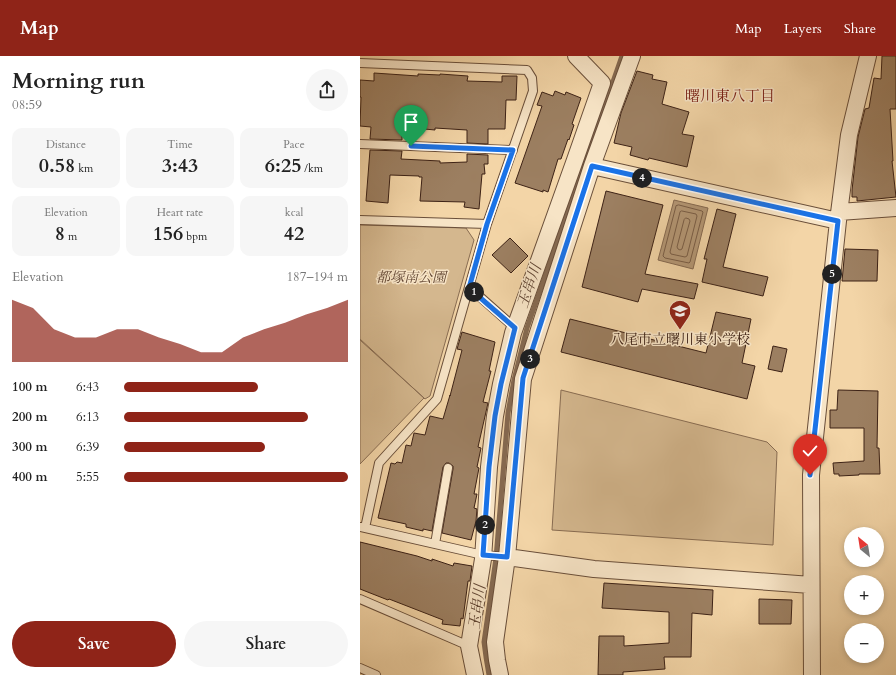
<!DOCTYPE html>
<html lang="en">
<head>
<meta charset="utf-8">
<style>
  body { margin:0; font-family:Cardo,"Noto Serif JP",serif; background:#f6f6f6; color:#222; height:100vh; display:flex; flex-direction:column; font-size:15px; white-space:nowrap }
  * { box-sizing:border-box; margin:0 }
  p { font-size:13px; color:#767676 }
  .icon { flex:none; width:22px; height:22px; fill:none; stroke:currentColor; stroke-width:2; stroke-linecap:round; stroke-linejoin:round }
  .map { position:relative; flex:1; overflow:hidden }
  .sheet { display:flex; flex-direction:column; background:#fff; width:360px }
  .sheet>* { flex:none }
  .needle { width:26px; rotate:330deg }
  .fabs { position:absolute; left:484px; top:471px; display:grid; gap:8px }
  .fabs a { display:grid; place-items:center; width:40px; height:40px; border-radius:50%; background:#fff; box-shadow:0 2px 6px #0003; font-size:20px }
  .pin { position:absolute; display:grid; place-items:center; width:34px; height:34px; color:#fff; margin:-41px -17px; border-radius:50% 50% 50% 0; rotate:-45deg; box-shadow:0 0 4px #0007 }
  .pin .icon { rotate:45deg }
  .km { position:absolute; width:20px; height:20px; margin:-10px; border-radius:50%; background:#222; color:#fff; font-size:11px; line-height:20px; text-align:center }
  .round { display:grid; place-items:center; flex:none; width:42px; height:42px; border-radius:21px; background:#f6f6f6 }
  .headline { display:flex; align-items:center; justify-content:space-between; height:68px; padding:0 12px }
  h1 { font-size:22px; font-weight:700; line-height:30px }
  .stats { display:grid; grid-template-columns:repeat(3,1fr); gap:6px; height:68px; padding:4px 12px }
  .stats div { display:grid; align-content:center; border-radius:10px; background:#f6f6f6; text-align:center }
  .stats b { font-size:20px; font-weight:700 }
  .stats small { font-size:11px; font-weight:400 }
  .stats p { font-size:11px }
  .chart { height:112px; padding:8px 12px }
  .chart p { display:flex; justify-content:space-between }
  .chart svg { width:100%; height:72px; margin-top:4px; fill:#8f2418; opacity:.7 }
  .primary-button { display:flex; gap:8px; margin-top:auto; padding:8px 12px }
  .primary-button a { flex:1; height:46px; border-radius:24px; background:#8f2418; color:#fff; font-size:16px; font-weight:700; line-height:46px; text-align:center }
  .primary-button a+a { background:#f6f6f6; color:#222 }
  ul { padding:0 12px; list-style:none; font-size:13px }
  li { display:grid; grid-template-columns:64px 48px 1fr; align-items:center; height:30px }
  li i { height:10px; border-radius:5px; background:#8f2418 }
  header { display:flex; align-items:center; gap:24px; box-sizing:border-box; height:56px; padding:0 20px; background:#8f2418; color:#fff }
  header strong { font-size:19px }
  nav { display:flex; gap:22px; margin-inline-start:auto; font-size:14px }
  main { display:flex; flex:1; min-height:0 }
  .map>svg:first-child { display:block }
  .green { fill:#d4b78e; stroke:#886c52 }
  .water { fill:#b59876; stroke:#856950 }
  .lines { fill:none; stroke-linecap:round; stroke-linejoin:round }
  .shore { stroke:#795d46; stroke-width:1 }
  .stream { stroke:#856950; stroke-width:5 }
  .building { fill:#9c7f61; stroke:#3d2216 }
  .service-casing { stroke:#6a4f3a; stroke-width:10 }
  .minor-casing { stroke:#6a4f3a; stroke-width:18 }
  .service { stroke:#f7e4c6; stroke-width:8 }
  .minor { stroke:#f7e4c6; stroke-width:16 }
  .route-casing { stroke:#fff; stroke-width:8 }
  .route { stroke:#1a73e8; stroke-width:5 }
  .labels { text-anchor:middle; stroke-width:3; stroke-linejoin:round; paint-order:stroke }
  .park-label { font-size:14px; font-style:italic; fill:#634734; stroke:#f7e4c6 }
  .poi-label { font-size:14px; fill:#3d2216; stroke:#f7e4c6 }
  .neighbourhood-label { font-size:15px; fill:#7a1f14; stroke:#f7e4c6 }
  .water-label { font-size:15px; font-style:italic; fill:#614533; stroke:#f7e4c6 }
</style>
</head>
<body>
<header>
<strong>Map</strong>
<nav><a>Map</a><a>Layers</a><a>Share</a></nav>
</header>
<main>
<section class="sheet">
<div class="headline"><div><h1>Morning run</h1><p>08:59</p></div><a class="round"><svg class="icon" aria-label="share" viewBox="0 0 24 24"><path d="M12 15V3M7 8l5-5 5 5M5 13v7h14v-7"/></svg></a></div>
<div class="stats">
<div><p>Distance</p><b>0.58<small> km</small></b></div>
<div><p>Time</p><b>3:43</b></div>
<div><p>Pace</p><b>6:25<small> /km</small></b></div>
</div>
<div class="stats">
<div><p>Elevation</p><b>8<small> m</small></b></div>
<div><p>Heart rate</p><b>156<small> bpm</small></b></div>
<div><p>kcal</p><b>42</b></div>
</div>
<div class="chart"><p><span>Elevation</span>187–194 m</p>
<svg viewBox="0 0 160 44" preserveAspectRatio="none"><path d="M0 44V6L10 11L20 24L30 29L40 29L50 24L60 24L70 29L80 33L90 38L100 38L110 29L120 24L130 20L140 15L150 11L160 6V44z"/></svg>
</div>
<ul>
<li><b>100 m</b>6:43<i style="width:60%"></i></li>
<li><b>200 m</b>6:13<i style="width:82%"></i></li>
<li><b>300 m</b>6:39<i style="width:63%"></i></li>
<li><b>400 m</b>5:55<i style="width:100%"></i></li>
</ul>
<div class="primary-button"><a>Save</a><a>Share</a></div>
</section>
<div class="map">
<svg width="536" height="619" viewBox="0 0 536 619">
  <rect width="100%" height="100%" fill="#f3d5a7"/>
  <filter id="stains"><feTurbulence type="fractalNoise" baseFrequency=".005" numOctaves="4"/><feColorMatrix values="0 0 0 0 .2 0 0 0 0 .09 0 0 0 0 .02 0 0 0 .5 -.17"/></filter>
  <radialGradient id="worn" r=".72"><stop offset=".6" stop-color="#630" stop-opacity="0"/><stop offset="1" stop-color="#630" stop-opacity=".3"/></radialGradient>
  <!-- green -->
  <path class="green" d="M0,169L106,172L114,184L70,340L65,343L0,283Z
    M0,284L64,342L0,408Z
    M201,334L407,386L417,396L413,489L192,474Z"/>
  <!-- water -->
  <path class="water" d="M314,144L348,152L333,213L298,204Z"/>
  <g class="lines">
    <!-- shore -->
    <path class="shore" d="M319,149L342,155L343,156L330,206L329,207L305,202L303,200L316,150Z
      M322,155L336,158L337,160L327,200L325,201L311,198L310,196L320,156Z
      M326,162L329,163L330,165L322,193L320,194L318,193L317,191L324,164Z"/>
    <!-- stream -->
    <path class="stream" d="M129,619L126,601L124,586L136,502L148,357L154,324L167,272L262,0"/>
  </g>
  <!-- building -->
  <path class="building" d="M522,0H536V53H530L533,105H532L536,141L497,145V141H492V134L498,81L505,53L509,52L514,22L521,23Z
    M277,15L293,19L292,23L307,26L302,48L329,56L322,78L334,80L327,111L289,102L288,104L270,99L272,91L254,87L261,57Z
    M14,17L58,20V18L80,19V18L108,20L107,25L142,26V20H157L156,44H146L145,73H128V88L107,87V74L75,72V74L54,72V75H42V84L10,83L11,71L0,70L1,41H0V24L14,25Z
    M195,35L205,39L206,36L221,42L212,68L214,69L209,84L208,83L201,103H198L188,136L183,134V136L155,127L182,50L177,49L182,36L193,40Z
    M10,94L42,95L41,103L80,105V107L107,106V98L128,99V108H124L125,118H122L119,153L104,151L105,146L60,145L62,121H59V120L30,119L28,147L6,145Z
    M246,135L303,149L285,218L338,228L334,243L282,233L278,246L222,231Z
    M357,153L376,158L363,211L408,221L403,240L342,226L347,203H344Z
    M150,182L168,200L151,217L132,199Z
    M485,193L518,194L517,225H482Z
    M356,256L391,263L382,307L395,310L387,343L201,296L210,263L346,297Z
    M102,276L135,286L129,315H131L123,346L128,347L118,391L121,392L117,411L119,412L114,438H117L114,452L117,453L116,465L111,484L82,477L93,413V410L89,407H86L83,411L72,475L63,473V475L46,471V468L18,462L31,407L35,408L37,406L42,407L46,389L51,390L54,377L65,379L70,360L83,363L90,339V340L102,294L97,293Z
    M413,290L427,293L422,316L408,313Z
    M478,334L518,335L517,392H519L520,418H499V419L479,420V418H474L473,407L504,405V372H470V354H477Z
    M0,486L57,500L72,505V503L93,510L94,507L112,510L110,525H108L103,563L101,562L100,570L82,568L83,564L29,543L28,544L0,533Z
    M244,527L353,534L352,559L332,557L331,601H304L305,613L263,616V619H238L239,580H264V590L309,587V556L242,552Z
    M399,543L432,544L431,568H399Z"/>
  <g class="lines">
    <!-- service casing -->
    <g class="service-casing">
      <path id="service" d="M0,7L167,14L172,22L173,35L127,168L77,343L19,407L5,472
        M0,88L153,94
        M0,164L127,168
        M109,231L155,272
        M1,471L123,499L147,501
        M75,488L88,412
        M0,543L109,590
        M0,612L16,619"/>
    </g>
    <!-- minor casing -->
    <g class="minor-casing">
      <path id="minor" d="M232,110L478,165
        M479,156L536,152
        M147,501L234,513L451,529
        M115,619L109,590L123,503L129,411L135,360L141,328L153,277L215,104L242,27L216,0
        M140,619L137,604L135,586L147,501L163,323L232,110L272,0
        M452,619L451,419L478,165L489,79L508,0"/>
    </g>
    <!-- service -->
    <use href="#service" class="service"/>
    <!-- minor -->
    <use href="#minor" class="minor"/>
  </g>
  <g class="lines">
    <!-- route casing -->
    <g class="route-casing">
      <path id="route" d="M51,90L153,94L127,168L109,232L155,272L141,328L135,360L129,411L123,499L147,501L163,322L232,110L478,165L450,419"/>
    </g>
    <!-- route -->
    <use href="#route" class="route"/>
  </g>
  <!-- icons -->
  <defs>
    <g id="school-pin" transform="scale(1.15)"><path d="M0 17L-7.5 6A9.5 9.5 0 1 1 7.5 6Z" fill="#8f2418" stroke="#f7e4c6"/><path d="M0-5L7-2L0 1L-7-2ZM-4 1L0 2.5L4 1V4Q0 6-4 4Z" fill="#fff"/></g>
  </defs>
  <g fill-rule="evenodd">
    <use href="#school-pin" x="320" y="255"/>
  </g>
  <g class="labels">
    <!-- park labels -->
    <g class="park-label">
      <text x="51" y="226">都塚南公園</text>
    </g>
    <!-- poi labels -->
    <g class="poi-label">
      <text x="320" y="288">八尾市立曙川東小学校</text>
    </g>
    <!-- neighbourhood labels -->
    <g class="neighbourhood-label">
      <text x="370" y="45">曙川東八丁目</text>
    </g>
    <!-- water labels -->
    <g class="water-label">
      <text transform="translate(169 230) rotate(-71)" y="5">玉串川</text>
      <text transform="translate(117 551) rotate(-82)" y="5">玉串川</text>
    </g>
  </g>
  <rect width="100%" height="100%" filter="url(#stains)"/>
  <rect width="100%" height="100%" fill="url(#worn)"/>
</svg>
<div class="fabs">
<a><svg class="needle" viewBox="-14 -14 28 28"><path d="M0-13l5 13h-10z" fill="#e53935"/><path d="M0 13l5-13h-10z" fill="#767676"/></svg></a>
<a>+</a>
<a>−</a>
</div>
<div class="pin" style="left:51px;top:90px;background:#1e9e55"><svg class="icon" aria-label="arrive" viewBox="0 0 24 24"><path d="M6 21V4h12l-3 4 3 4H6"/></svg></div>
<div class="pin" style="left:450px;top:419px;background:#d93025"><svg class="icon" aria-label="check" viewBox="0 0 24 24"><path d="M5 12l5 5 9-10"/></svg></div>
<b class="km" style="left:114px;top:236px">1</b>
<b class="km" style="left:125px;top:469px">2</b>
<b class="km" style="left:170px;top:303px">3</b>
<b class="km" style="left:282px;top:122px">4</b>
<b class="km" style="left:472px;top:218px">5</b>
</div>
</main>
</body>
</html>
